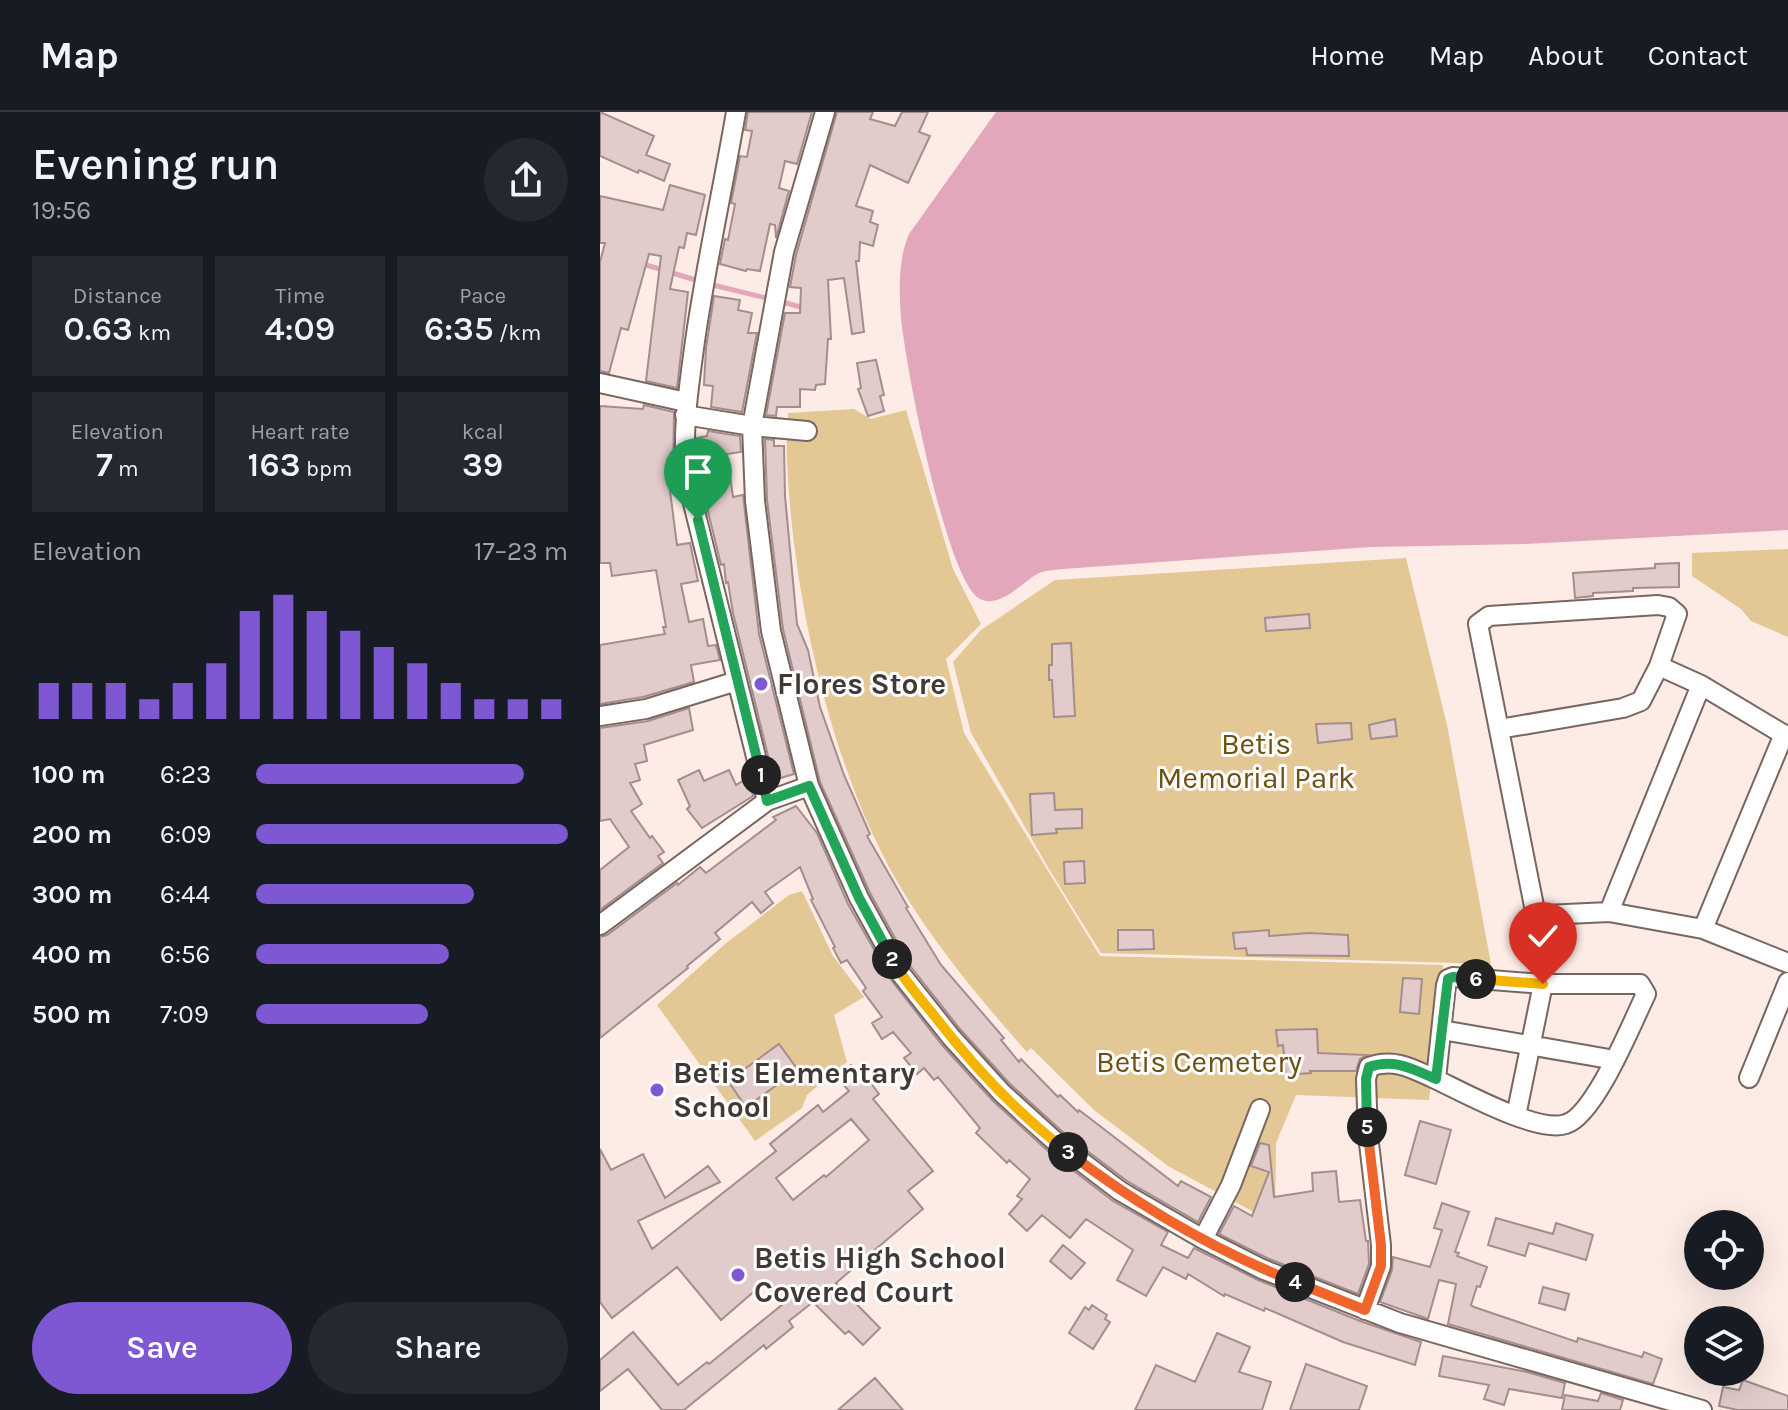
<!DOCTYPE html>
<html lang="en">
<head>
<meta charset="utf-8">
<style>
  body { margin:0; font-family:Karla,sans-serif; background:#242831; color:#f1f3f6; height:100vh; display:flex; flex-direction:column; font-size:30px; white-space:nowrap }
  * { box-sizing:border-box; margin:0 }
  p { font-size:26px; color:#9ea1a6 }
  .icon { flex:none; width:44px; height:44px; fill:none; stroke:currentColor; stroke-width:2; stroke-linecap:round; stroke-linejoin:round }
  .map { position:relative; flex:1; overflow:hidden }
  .panel { display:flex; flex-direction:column; background:#171b24; width:600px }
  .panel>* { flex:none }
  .buttons { position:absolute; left:1084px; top:1098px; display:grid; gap:16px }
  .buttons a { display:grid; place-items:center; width:80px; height:80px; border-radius:50%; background:#171b24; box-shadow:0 8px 32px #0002; font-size:40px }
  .pin { position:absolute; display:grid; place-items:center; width:68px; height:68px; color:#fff; margin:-82px -34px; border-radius:50% 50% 50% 0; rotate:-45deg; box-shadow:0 0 8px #0007 }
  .pin .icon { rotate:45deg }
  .km { position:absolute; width:40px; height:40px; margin:-20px; border-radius:50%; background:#222; color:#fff; font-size:22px; line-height:40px; text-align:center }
  .round { display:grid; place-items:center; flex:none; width:84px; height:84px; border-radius:42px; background:#242831 }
  .head { display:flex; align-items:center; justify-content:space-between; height:136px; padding:0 32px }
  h1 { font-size:44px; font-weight:600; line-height:60px }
  .stats { display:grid; grid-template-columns:repeat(3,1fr); gap:12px; height:136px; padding:8px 32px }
  .stats div { display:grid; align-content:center; border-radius:0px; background:#242831; text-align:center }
  .stats b { font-size:34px; font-weight:600 }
  .stats small { font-size:22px; font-weight:400 }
  .stats p { font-size:22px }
  .chart { height:224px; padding:16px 32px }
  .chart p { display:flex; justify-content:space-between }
  .chart svg { width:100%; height:144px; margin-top:8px; stroke:#7d58d2; stroke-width:6 }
  .button { display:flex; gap:16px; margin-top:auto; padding:16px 32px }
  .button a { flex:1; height:92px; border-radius:48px; background:#7d58d2; color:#fff; font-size:32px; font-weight:600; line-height:92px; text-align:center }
  .button a+a { background:#242831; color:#f1f3f6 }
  ul { padding:0 32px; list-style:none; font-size:26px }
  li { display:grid; grid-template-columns:128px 96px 1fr; align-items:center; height:60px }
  li i { height:20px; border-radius:10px; background:#7d58d2 }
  header { display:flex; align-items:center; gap:48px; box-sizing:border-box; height:112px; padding:0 40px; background:#171b24; border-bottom:2px solid #363941 }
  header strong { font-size:38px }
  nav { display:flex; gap:44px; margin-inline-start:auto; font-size:28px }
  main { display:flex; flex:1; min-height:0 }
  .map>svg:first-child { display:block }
  .green { fill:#e3c794 }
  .water { fill:#e3a7bb }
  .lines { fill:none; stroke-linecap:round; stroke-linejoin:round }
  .stream { stroke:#e3a7bb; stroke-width:5 }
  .building { fill:#e2cccb; stroke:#a38d8d; stroke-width:2; fill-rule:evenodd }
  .minor-casing { stroke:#78665f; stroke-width:22 }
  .minor { stroke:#fff; stroke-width:18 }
  .split-1-casing { stroke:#fff; stroke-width:16 }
  .split-2-casing { stroke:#fff; stroke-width:16 }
  .split-3-casing { stroke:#fff; stroke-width:16 }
  .split-4-casing { stroke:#fff; stroke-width:16 }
  .split-5-casing { stroke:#fff; stroke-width:16 }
  .split-6-casing { stroke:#fff; stroke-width:16 }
  .split-7-casing { stroke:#fff; stroke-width:16 }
  .split-1 { stroke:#22a559; stroke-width:10 }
  .split-2 { stroke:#22a559; stroke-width:10 }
  .split-3 { stroke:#f5b400; stroke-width:10 }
  .split-4 { stroke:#f0652b; stroke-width:10 }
  .split-5 { stroke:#f0652b; stroke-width:10 }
  .split-6 { stroke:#22a559; stroke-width:10 }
  .split-7 { stroke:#f5b400; stroke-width:10 }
  .poi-dot { fill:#7d58d2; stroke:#fdfdfd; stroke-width:3 }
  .labels { text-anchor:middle; stroke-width:6; stroke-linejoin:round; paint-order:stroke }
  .poi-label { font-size:30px; font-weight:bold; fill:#413936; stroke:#fdfdfd; text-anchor:start }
  .park-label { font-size:30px; fill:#6d5012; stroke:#fdfdfd }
</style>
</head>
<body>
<header>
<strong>Map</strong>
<nav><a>Home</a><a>Map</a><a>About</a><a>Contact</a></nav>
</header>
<main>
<section class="panel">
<div class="head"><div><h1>Evening run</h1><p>19:56</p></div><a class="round"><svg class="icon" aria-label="share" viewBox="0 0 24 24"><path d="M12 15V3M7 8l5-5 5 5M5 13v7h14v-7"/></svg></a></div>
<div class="stats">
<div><p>Distance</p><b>0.63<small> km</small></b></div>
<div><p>Time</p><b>4:09</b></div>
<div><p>Pace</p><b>6:35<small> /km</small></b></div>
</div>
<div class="stats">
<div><p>Elevation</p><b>7<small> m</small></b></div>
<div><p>Heart rate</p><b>163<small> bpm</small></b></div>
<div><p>kcal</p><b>39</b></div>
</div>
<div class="chart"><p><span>Elevation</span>17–23 m</p>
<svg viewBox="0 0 160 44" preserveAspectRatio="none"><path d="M5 44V33M15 44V33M25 44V33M35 44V38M45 44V33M55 44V27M65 44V11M75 44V6M85 44V11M95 44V17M105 44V22M115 44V27M125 44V33M135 44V38M145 44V38M155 44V38"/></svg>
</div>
<ul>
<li><b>100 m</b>6:23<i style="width:86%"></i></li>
<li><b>200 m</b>6:09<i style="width:100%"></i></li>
<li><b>300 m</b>6:44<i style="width:70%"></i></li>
<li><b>400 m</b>6:56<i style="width:62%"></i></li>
<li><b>500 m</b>7:09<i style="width:55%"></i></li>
</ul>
<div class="button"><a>Save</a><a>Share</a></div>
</section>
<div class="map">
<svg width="1188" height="1298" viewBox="0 0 1188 1298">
  <rect width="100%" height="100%" fill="#fdece6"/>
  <!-- green -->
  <path class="green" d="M254,297L271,307L306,298L353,457L381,512L346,547L364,621L500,844L843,853L829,988L696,983L676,1031L675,1115L650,1098L568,1054L494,998L431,936L427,940C384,892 341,840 307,786C233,668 193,488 187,349C186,333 188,317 188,301Z
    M1188,437V525L1151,509L1141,497L1092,464V441Z
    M806,446L847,613L891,852L501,841L449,757L371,621L353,550L381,518L455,468Z
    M202,779L233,844L264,885L234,903L247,950L207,983L202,996L155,1029L57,893L125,832L189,783Z"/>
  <!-- water -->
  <path class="water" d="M396,0H1188V418L926,432L771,435L463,457C455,458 447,458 439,461C422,470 401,497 380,487C346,470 305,249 301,206C299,179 298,147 309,122Z"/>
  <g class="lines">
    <!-- stream -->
    <path class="stream" d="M43,152L102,170
      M109,172L170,187
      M179,189L204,196"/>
  </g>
  <!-- building -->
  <path class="building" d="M0,0L54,24L46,43L70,52L64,69L39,58L38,61L0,44Z
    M148,0H212L197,52L185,49L179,76L189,79L176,126L175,113L170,112L160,159L147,157L146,159L120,152L125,127L128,128L135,92L131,91L140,44L147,45L152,19L145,18Z
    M237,0H273L270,7L295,14L302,0H328L319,20L330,24L308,71L270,53L267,62L256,94L273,99L270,110L278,113L273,134L260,130L259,149H256L264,220L252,222L244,166L228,168L231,227H228L225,272L216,273L215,278L200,277V295H177L176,304L166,303L185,201H200L201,176L190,175L196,143Z
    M70,73L105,83L96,123L87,121L84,136L79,135L70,177L88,180L77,276L46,269L61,144L49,142L28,218L21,216L9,261L0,259V150L5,131H0V84L63,98Z
    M114,184L140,188L138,198L152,201L148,221H157L142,300L111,295L113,274L104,273L106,236Z
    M276,248L284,283L280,284L284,299L268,304L258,277L261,276L257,251Z
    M44,293L74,300L73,370L69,371L77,433L90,431L98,469L81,472L89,510L103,507L108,534L116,533L120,548L91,553L94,570L43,585L0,592V533L65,522L63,515H66L56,458L12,464L10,451H0V294L43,297Z
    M108,319L140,324L141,340L127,342L133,385L143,383L159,522L194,662L174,668L133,501L128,470L126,471L124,452L121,453L106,391L97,329V326L107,324Z
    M165,327L174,328V334H184L185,384L197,512L208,538L220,595L244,663L270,722L267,724L308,795L306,796L341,853L404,926L401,928L419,950L421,947L458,985L460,983L478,1000L479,998L578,1074L581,1069L611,1085L598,1110L527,1069L465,1022L410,972L360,917L311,855L270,781L220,670L183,517L167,388Z
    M1079,451V475L1033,476V479L993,481V484L975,486L973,461L1055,456V452Z
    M709,502L710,516L666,519L665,506Z
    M471,531L475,604L454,605L452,568H449V553H452V532Z
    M89,596L93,618L44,633L47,649L35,652L40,668L30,671L42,692L31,699L50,726L52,724L64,740L58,744L63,751L0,798V758L29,735L10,707L0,709V616L48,609Z
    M795,607L797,624L771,627L769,613Z
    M751,611L752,627L718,631L716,612Z
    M99,658L104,669L129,658L136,673L149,665L153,684L102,716L87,697L90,694L78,668Z
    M454,681L455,698L482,697V716L456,717L457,721L432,723L430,682Z
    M196,694L217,721L248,792L292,869L342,933L393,989L449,1040L513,1089L568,1120L561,1133L588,1146L594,1136L658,1168L760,1209L821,1230L815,1253L743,1230L665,1196L664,1199L625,1182L624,1184L588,1162L586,1167L563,1155L546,1184L517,1168L533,1138L486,1107L470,1126L442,1103L427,1119L409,1102L422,1087L417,1084L430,1067L409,1048L407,1051L376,1021L380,1016L338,965L334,968L324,956L317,962L304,946L311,941L293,920L282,927L272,911L282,905L263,879L266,876L247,848L241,851L233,836L235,835L211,788L213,787L200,755L165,780L173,791L161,801L152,790L115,821L120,827L87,854L88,856L0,926V825L7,823L77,771L78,773L100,755L106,761L176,708L173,705Z
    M484,749L485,771L465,772L464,750Z
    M518,818H553L554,837L518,838Z
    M669,818V824L709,821L748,823L749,844L647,843L646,836L635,837L633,821Z
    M803,866L822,867L819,902L800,900Z
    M717,917L718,941L767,943L760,947L756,959H710L711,961L686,963L683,933L678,934L676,918Z
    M179,932L198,958L146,995L128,969Z
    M251,953L267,973L270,970L279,982L273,987L333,1059L308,1079L323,1097L236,1171L280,1216L263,1233L249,1219L245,1222L213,1190L189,1209L193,1215L166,1237L164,1233L84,1298H62L28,1257L0,1279V1248L33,1220L78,1273L107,1250L109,1252L183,1192L165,1170L121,1208L77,1155L12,1206L0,1190V1037L11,1058L43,1042L65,1086L108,1054L120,1070L38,1109L52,1137L176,1039L170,1032L218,993L223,1000L249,979L237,965ZM251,1007L269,1028L226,1065L224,1063L193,1088L176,1066Z
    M820,1009L851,1018L836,1072L805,1063Z
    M660,1031L669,1033L674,1085L713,1079L712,1061L736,1059L739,1090L760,1088L766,1129H768L769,1152L758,1182L667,1146L619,1122L634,1094L652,1104L669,1060L651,1054Z
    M842,1091L869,1100L855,1140L859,1141L857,1144L887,1155L880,1175L877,1174L871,1193L874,1195L977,1230L978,1226L1042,1245L1044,1240L1062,1247L1053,1272L848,1212L856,1172L839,1168L828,1207L780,1190L792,1158L793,1145L830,1155L842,1118L834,1116Z
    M896,1106L953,1122L956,1111L993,1123L986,1148L929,1131L925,1144L888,1133Z
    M463,1133L485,1151L471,1167L450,1149Z
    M943,1175L969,1182L965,1198L939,1191Z
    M492,1193L507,1203L505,1207L510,1210L493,1237L469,1221L485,1195L489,1198Z
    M617,1221L650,1235L639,1260L671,1270L662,1298H535L556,1253L595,1270Z
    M843,1244L927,1260L965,1271L962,1286L909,1277L904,1293L884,1287L889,1273L839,1264Z
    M706,1252L767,1274L759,1298H690Z
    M275,1266L303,1298H238Z
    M1143,1268L1188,1284V1298H1138L1119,1294L1123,1275L1139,1278Z
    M1001,1281L1023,1288L1020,1298H962L965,1283L998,1289Z"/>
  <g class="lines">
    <!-- minor casing -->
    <g class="minor-casing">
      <path id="minor" d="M136,0C123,76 106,152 95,229C89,274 82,317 86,363L167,689
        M225,0L184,140L152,314L155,389L171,519L209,674L259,786L301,862L351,925L402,981L457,1031L520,1079L603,1127L662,1157L800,1211L1102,1298
        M0,271L86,290
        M85,303L152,314L207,319
        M1059,554L1101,573L1188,625
        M0,604L46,597L137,569
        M899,617L1023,596L1041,589L1059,554L1077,502L1069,495L1058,493L889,504L878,512L935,799L945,803L1009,800L1103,817L1188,851
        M1009,800L1101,573
        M0,813L167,689L209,674
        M1103,817L1184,622
        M842,918L1015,948
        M1149,966L1188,870
        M916,1004L943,872
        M603,1127L631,1073L660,997
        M765,1198L781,1154V1133L768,1023L766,967L769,955C793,946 811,956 833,966C861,979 938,1022 966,1012C995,1003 1032,911 1046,882L1040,872H943L853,865L848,867L846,873L836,967"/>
    </g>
    <!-- minor -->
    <use href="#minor" class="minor"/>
  </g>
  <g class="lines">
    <!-- split-1 casing -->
    <g class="split-1-casing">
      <path id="split-1" d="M98,408L161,663"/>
    </g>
    <!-- split-2 casing -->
    <g class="split-2-casing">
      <path id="split-2" d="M161,663L167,689L209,674L259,786L292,847"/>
    </g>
    <!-- split-3 casing -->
    <g class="split-3-casing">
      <path id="split-3" d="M292,847C303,867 318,884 333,902C372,953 417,1001 468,1040"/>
    </g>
    <!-- split-4 casing -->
    <g class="split-4-casing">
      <path id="split-4" d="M468,1040C537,1093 614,1138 695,1170"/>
    </g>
    <!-- split-5 casing -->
    <g class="split-5-casing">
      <path id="split-5" d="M695,1170L765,1198L781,1154V1133L767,1015"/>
    </g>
    <!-- split-6 casing -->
    <g class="split-6-casing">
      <path id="split-6" d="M767,1015L766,967L769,955C794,946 813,957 836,967L848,867L853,865L876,867"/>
    </g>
    <!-- split-7 casing -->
    <g class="split-7-casing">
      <path id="split-7" d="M876,867L943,872"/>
    </g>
    <!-- split-1 -->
    <use href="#split-1" class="split-1"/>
    <!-- split-2 -->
    <use href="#split-2" class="split-2"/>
    <!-- split-3 -->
    <use href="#split-3" class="split-3"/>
    <!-- split-4 -->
    <use href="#split-4" class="split-4"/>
    <!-- split-5 -->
    <use href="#split-5" class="split-5"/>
    <!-- split-6 -->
    <use href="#split-6" class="split-6"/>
    <!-- split-7 -->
    <use href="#split-7" class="split-7"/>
  </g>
  <!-- markers -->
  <g class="poi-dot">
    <circle cx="161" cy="572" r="8"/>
    <circle cx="57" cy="978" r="8"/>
    <circle cx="138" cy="1163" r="8"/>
  </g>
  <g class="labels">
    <!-- poi labels -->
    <g class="poi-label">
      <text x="177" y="582">Flores Store</text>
      <text x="73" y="971">Betis Elementary<tspan x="73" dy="34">School</tspan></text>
      <text x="154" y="1156">Betis High School<tspan x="154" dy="34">Covered Court</tspan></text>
    </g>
    <!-- park labels -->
    <g class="park-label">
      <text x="656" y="642">Betis<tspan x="656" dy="34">Memorial Park</tspan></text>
      <text x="599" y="960">Betis Cemetery</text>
    </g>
  </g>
</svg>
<div class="buttons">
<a><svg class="icon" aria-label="locate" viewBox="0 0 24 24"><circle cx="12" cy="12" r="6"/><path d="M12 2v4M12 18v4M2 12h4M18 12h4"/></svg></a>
<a><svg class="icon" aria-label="layers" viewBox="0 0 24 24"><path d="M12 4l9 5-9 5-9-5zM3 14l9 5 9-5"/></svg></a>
</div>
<div class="pin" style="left:98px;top:408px;background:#1e9e55"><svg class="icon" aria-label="arrive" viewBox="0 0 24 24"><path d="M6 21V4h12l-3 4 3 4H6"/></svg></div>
<div class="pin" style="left:943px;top:872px;background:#d93025"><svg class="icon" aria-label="check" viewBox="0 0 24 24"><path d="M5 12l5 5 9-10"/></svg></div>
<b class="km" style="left:161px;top:663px">1</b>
<b class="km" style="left:292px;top:847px">2</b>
<b class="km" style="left:468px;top:1040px">3</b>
<b class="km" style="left:695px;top:1170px">4</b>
<b class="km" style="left:767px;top:1015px">5</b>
<b class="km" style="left:876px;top:867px">6</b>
</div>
</main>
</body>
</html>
